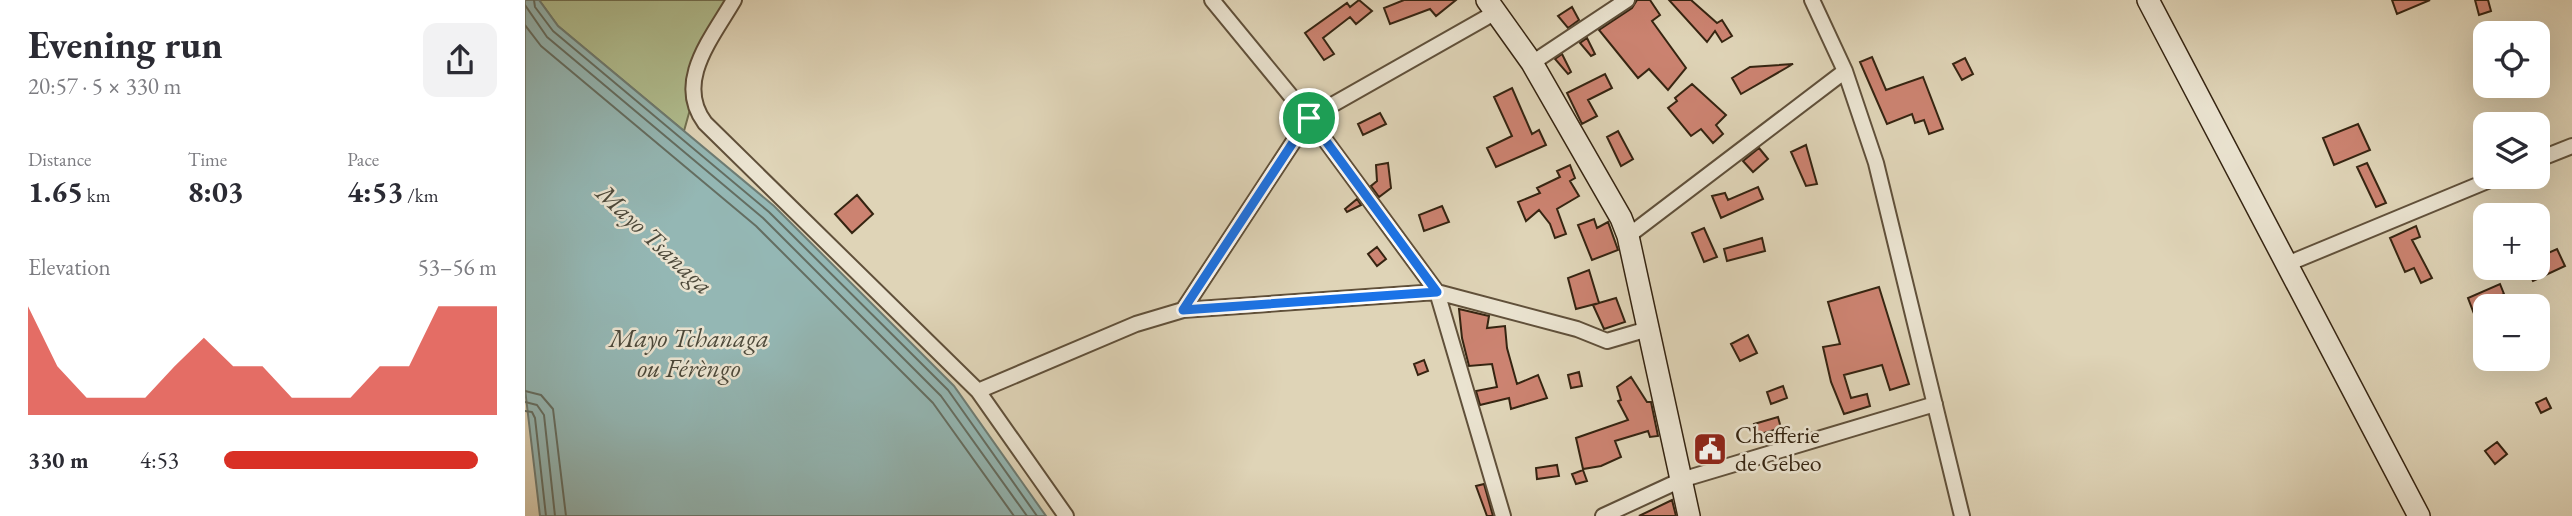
<!DOCTYPE html>
<html lang="en">
<head>
<meta charset="utf-8">
<style>
  body { margin:0; font-family:"EB Garamond",serif; background:#f2f2f3; color:#2b2b33; height:100vh; display:flex; flex-direction:column; font-size:26px; white-space:nowrap }
  * { box-sizing:border-box; margin:0 }
  p { font-size:23px; color:#7c7c81 }
  .icon { flex:none; width:38px; height:38px; fill:none; stroke:currentColor; stroke-width:2; stroke-linecap:round; stroke-linejoin:round }
  .map { position:relative; flex:1; overflow:hidden }
  .details { display:flex; flex-direction:column; background:#fff; width:525px }
  .details>* { flex:none }
  .buttons { position:absolute; left:1948px; top:21px; display:grid; gap:14px }
  .buttons a { display:grid; place-items:center; width:77px; height:77px; border-radius:14px; background:#fff; box-shadow:0 7px 28px #0002; font-size:35px }
  .pin { position:absolute; display:grid; place-items:center; width:60px; height:60px; color:#fff; margin:-30px; border:4px solid #fff; border-radius:50%; box-shadow:0 2px 7px #0007 }
  .round { display:grid; place-items:center; flex:none; width:74px; height:74px; border-radius:14px; background:#f2f2f3 }
  .overview { display:flex; align-items:center; justify-content:space-between; height:119px; padding:0 28px }
  h1 { font-size:38px; font-weight:700; line-height:52px }
  .stats { display:grid; grid-template-columns:repeat(3,1fr); gap:10px; height:119px; padding:7px 28px }
  .stats div { display:grid; align-content:center }
  .stats b { font-size:30px; font-weight:700 }
  .stats small { font-size:19px; font-weight:400 }
  .stats p { font-size:19px }
  .chart { height:196px; padding:14px 28px }
  .chart p { display:flex; justify-content:space-between }
  .chart svg { width:100%; height:126px; margin-top:7px; fill:#d93025; opacity:.7 }
  ul { padding:0 28px; list-style:none; font-size:23px }
  li { display:grid; grid-template-columns:112px 84px 1fr; align-items:center; height:52px }
  li i { height:18px; border-radius:9px; background:#d93025 }
  main { display:flex; flex:1; min-height:0 }
  .map>svg:first-child { display:block }
  .green { fill:#b0bd8f; stroke:#727050; stroke-width:2 }
  .water { fill:#94b7b4; stroke:#6e7c73; stroke-width:2 }
  .lines { fill:none; stroke-linecap:round; stroke-linejoin:round }
  .shore { stroke:#646e62; stroke-width:2 }
  .building { fill:#cc8371; stroke:#352411; stroke-width:2 }
  .street-casing { stroke:#60503a; stroke-width:18 }
  .secondary-casing { stroke:#352411; stroke-width:24 }
  .street { stroke:#eae3d0; stroke-width:14 }
  .secondary { stroke:#eae3d0; stroke-width:21 }
  .route-casing { stroke:#fff; stroke-width:14 }
  .route { stroke:#1a73e8; stroke-width:9 }
  .labels { text-anchor:middle; stroke-width:5; stroke-linejoin:round; paint-order:stroke }
  .poi-label { font-size:24px; fill:#352411; stroke:#eae3d0; text-anchor:start }
  .water-label { font-size:26px; font-style:italic; fill:#4d493a; stroke:#eae3d0 }
</style>
</head>
<body>
<main>
<section class="details">
<div class="overview"><div><h1>Evening run</h1><p>20:57 · 5 × 330 m</p></div><a class="round"><svg class="icon" aria-label="share" viewBox="0 0 24 24"><path d="M12 15V3M7 8l5-5 5 5M5 13v7h14v-7"/></svg></a></div>
<div class="stats">
<div><p>Distance</p><b>1.65<small> km</small></b></div>
<div><p>Time</p><b>8:03</b></div>
<div><p>Pace</p><b>4:53<small> /km</small></b></div>
</div>
<div class="chart"><p><span>Elevation</span>53–56 m</p>
<svg viewBox="0 0 160 44" preserveAspectRatio="none"><path d="M0 44V6L10 27L20 38L30 38L40 38L50 27L60 17L70 27L80 27L90 38L100 38L110 38L120 27L130 27L140 6L150 6L160 6V44z"/></svg>
</div>
<ul>
<li><b>330 m</b>4:53<i style="width:93%"></i></li>
</ul>
</section>
<div class="map">
<svg width="2047" height="516" viewBox="0 0 2047 516">
  <rect width="100%" height="100%" fill="#dfd4b7"/>
  <filter id="stains"><feTurbulence type="fractalNoise" baseFrequency=".00286" numOctaves="4"/><feColorMatrix values="0 0 0 0 .2 0 0 0 0 .09 0 0 0 0 .02 0 0 0 .5 -.17"/></filter>
  <radialGradient id="worn" r=".72"><stop offset=".6" stop-color="#630" stop-opacity="0"/><stop offset="1" stop-color="#630" stop-opacity=".3"/></radialGradient>
  <!-- green -->
  <path class="green" d="M14,0H214L181,52L159,131L33,26Z"/>
  <!-- water -->
  <path class="water" d="M0,0H14L33,26L249,206L429,386L521,516H15L0,389Z"/>
  <g class="lines">
    <!-- shore -->
    <path class="shore" d="M9,0L10,7L28,31L244,212L423,390L512,516
      M0,5L22,37L238,218L416,396L502,516
      M0,25L16,46L231,226L408,403L489,516
      M0,391L16,395L28,409L41,516
      M0,402L12,405L19,415L30,516
      M0,411L7,412L10,418L21,516"/>
  </g>
  <!-- building -->
  <path class="building" d="M834,0L847,11L831,24L825,17L798,38L809,54L799,60L780,33L822,3L825,7Z
    M879,0H931L911,16L905,9L865,24L859,8Z
    M1112,0H1125L1135,15L1127,21L1161,68L1143,90L1124,69L1113,78L1074,30L1107,8Z
    M1144,0H1166L1192,23L1197,20L1207,36L1197,42L1190,31L1182,42Z
    M1867,0H1905L1872,14Z
    M1950,0H1963L1966,11L1954,15Z
    M1047,7L1054,20L1043,28L1033,16Z
    M1062,38L1070,54L1066,56L1055,43Z
    M1037,54L1046,72L1043,74L1030,59Z
    M1347,57L1361,90L1398,77L1418,129L1404,134L1399,120L1390,123L1387,114L1362,124L1335,62Z
    M1440,58L1448,74L1437,80L1428,64Z
    M1268,64L1216,94L1207,78L1225,67Z
    M1080,74L1087,88L1063,100L1072,116L1057,124L1042,93Z
    M1167,84L1201,115L1191,125L1198,134L1188,143L1176,129L1166,136L1143,108L1152,101L1150,98Z
    M987,88L1007,134L1014,130L1021,145L971,167L962,148L987,136L969,97Z
    M855,113L861,124L838,135L833,124Z
    M1833,124L1845,150L1809,165L1798,138Z
    M1093,131L1108,159L1096,166L1082,137Z
    M1281,145L1292,184L1281,186L1266,152Z
    M1234,148L1243,159L1228,172L1218,161Z
    M863,163L866,188L854,197L846,186L852,181L851,165Z
    M1842,163L1861,203L1851,207L1832,167Z
    M1045,165L1050,178L1045,181L1054,196L1032,209L1041,234L1030,238L1025,224L1014,210L1001,221L993,202L1015,193L1012,188L1035,177L1032,171Z
    M1233,187L1238,199L1196,218L1187,196L1200,193L1203,200Z
    M332,195L348,214L327,233L310,214Z
    M832,199L836,205L822,212L820,209Z
    M917,206L924,222L899,231L894,215Z
    M1069,219L1072,228L1083,222L1093,250L1067,260L1053,225Z
    M1891,226L1895,237L1887,240L1907,278L1896,283L1889,268L1880,272L1865,238Z
    M1179,228L1192,257L1179,262L1167,233Z
    M1237,238L1240,251L1202,261L1199,249Z
    M852,247L861,259L852,266L843,254Z
    M2032,249L2040,266L2008,281L2002,268H2012V258Z
    M1064,270L1074,303L1091,298L1100,322L1079,329L1068,305L1074,303L1051,309L1043,278Z
    M1975,284L1979,294L1968,299L1971,306H1960V316L1951,319L1943,298Z
    M1354,287L1384,384L1365,390L1357,365L1319,375L1326,398L1342,394L1345,406L1319,414L1306,382L1298,347L1315,344L1303,302Z
    M934,309L964,316L962,328L980,326L982,348L992,384L1013,375L1022,398L986,409L984,398L955,405L951,391L972,387L967,364L944,366L937,338Z
    M1223,335L1232,353L1215,361L1206,344Z
    M899,360L903,371L893,375L889,364Z
    M1054,372L1057,386L1046,388L1043,375Z
    M1106,377L1122,402H1126L1133,436L1125,437L1123,431L1090,441L1096,457L1076,466L1058,469L1051,438L1103,420L1093,401L1096,400L1092,387Z
    M1258,386L1262,398L1246,404L1242,392Z
    M2021,398L2026,408L2016,413L2011,403Z
    M1253,417L1256,428L1232,435L1229,424Z
    M1972,442L1982,454L1970,464L1960,451Z
    M1032,465L1034,476L1012,479L1011,468Z
    M1058,470L1062,481L1051,484L1047,474Z
    M959,484L968,516H962L951,486Z
    M1147,500L1151,516H1114Z"/>
  <g class="lines">
    <!-- street casing -->
    <g class="street-casing">
      <path id="street" d="M209,0C187,38 149,82 180,123L453,391
        M1287,0L1320,71L1351,163L1437,516
        M971,12L784,118L912,292L978,516
        M1007,63L1102,0
        M2012,160L2047,146
        M1103,236L1320,71
        M1762,264L1972,177
        M658,310L912,292L1052,329L1082,341L1123,329
        M541,516L453,391L611,324L658,310L784,118L687,0
        M1078,516L1156,480L1410,404"/>
    </g>
    <!-- secondary casing -->
    <g class="secondary-casing">
      <path id="secondary" d="M962,0L1007,63L1096,218L1103,236L1164,516
        M1623,0L1894,516"/>
    </g>
    <!-- street -->
    <use href="#street" class="street"/>
    <!-- secondary -->
    <use href="#secondary" class="secondary"/>
  </g>
  <g class="lines">
    <!-- route casing -->
    <g class="route-casing">
      <path id="route" d="M784,118L912,292L658,310Z"/>
    </g>
    <!-- route -->
    <use href="#route" class="route"/>
  </g>
  <!-- icons -->
  <defs>
    <g id="civic-square" transform="scale(1.75)"><rect x="-9" y="-9" width="18" height="18" rx="4" fill="#8f2418" stroke="#eae3d0"/><path d="M-.6-6.5H3V-4.5H.6V-3L4-1V1h2V6H-6V1h2V-1L-.6-3ZM-1.2 2.5V6h2.4V2.5Z" fill="#fff"/></g>
  </defs>
  <g fill-rule="evenodd">
    <use href="#civic-square" x="1185" y="449"/>
  </g>
  <g class="labels">
    <!-- poi labels -->
    <g class="poi-label">
      <text x="1210" y="443">Chefferie<tspan x="1210" dy="28">de Gebeo</tspan></text>
    </g>
    <!-- water labels -->
    <g class="water-label">
      <text transform="translate(130 239) rotate(43)" y="9">Mayo Tsanaga</text>
      <text x="164" y="347">Mayo Tchanaga<tspan x="164" dy="30">ou Férèngo</tspan></text>
    </g>
  </g>
  <rect width="100%" height="100%" filter="url(#stains)"/>
  <rect width="100%" height="100%" fill="url(#worn)"/>
</svg>
<div class="buttons">
<a><svg class="icon" aria-label="locate" viewBox="0 0 24 24"><circle cx="12" cy="12" r="6"/><path d="M12 2v4M12 18v4M2 12h4M18 12h4"/></svg></a>
<a><svg class="icon" aria-label="layers" viewBox="0 0 24 24"><path d="M12 4l9 5-9 5-9-5zM3 14l9 5 9-5"/></svg></a>
<a>+</a>
<a>−</a>
</div>
<div class="pin" style="left:784px;top:118px;background:#1e9e55"><svg class="icon" aria-label="arrive" viewBox="0 0 24 24"><path d="M6 21V4h12l-3 4 3 4H6"/></svg></div>
</div>
</main>
</body>
</html>
